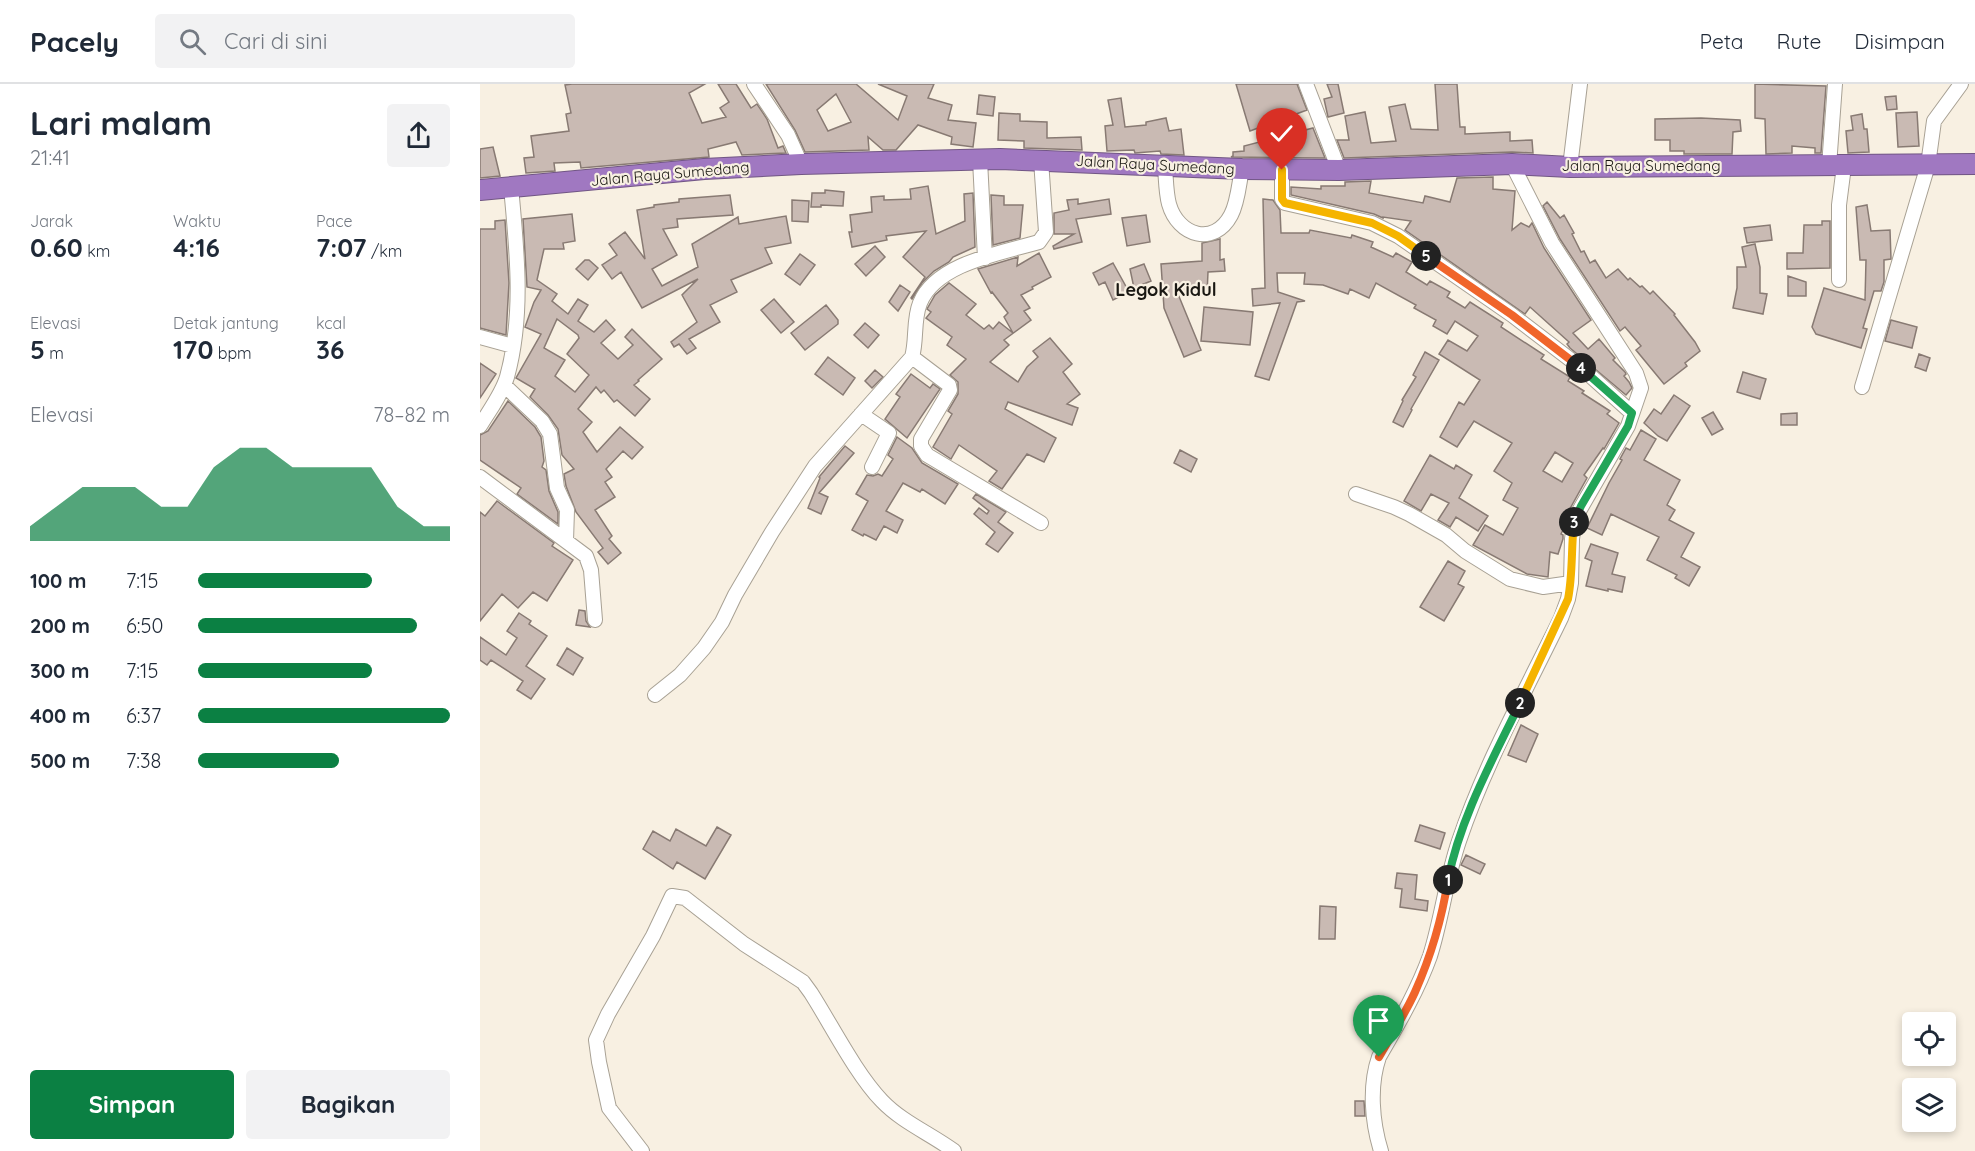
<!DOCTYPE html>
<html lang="id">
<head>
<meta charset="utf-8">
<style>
  body { margin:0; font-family:Quicksand,sans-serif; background:#f2f2f3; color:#1f2937; height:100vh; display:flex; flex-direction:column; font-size:22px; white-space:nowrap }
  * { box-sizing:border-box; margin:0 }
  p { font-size:20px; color:#747a83 }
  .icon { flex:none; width:33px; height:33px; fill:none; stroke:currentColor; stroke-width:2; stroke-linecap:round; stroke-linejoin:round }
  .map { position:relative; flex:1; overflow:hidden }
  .details { display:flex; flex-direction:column; background:#fff; width:480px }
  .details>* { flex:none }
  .tools { position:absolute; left:1422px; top:928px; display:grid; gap:12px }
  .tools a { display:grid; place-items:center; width:54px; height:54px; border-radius:6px; background:#fff; box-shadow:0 3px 9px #0003; font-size:30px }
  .pin { position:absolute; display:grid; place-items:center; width:51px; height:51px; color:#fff; margin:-62px -26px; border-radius:50% 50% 50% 0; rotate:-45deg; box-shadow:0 0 6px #0007 }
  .pin .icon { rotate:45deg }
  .km { position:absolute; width:30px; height:30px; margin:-15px; border-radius:50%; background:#222; color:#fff; font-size:16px; line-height:30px; text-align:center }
  .round { display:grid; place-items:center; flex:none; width:63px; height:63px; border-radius:6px; background:#f2f2f3 }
  .summary { display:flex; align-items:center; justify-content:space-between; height:102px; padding:0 30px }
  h1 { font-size:33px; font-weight:700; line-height:45px }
  .metrics { display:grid; grid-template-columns:repeat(3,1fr); gap:9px; height:102px; padding:6px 30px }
  .metrics div { display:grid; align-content:center }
  .metrics b { font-size:26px; font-weight:700 }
  .metrics small { font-size:16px; font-weight:400 }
  .metrics p { font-size:16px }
  .chart { height:168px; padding:12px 30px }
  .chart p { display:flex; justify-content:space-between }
  .chart svg { width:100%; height:108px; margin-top:6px; fill:#0b8043; opacity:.7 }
  .action { display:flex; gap:12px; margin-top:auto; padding:12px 30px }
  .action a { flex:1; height:69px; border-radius:6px; background:#0b8043; color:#fff; font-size:24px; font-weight:700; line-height:69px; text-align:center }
  .action a+a { background:#f2f2f3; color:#1f2937 }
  ul { padding:0 30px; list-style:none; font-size:20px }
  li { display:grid; grid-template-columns:96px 72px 1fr; align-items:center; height:45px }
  li i { height:15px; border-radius:8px; background:#0b8043 }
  header { display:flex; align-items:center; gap:36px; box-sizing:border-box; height:84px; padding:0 30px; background:#fff; border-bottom:2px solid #e0e1e3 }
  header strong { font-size:28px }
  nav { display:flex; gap:33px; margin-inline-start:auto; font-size:21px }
  .search { width:420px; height:54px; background:#f2f2f3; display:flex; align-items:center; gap:15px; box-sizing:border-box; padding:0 21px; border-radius:6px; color:#747a83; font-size:22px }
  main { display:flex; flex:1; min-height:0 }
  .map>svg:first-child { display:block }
  .building { fill:#c9bab3; stroke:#887a73; stroke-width:1.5; fill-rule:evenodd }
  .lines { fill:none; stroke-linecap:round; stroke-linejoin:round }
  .minor-casing { stroke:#a8a194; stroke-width:16 }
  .highway-casing { stroke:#715684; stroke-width:22 }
  .minor { stroke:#fff; stroke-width:14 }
  .highway { stroke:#a078c1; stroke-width:20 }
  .split-1-casing { stroke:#fff; stroke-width:12 }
  .split-2-casing { stroke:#fff; stroke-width:12 }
  .split-3-casing { stroke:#fff; stroke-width:12 }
  .split-4-casing { stroke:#fff; stroke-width:12 }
  .split-5-casing { stroke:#fff; stroke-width:12 }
  .split-6-casing { stroke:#fff; stroke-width:12 }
  .split-1 { stroke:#f0652b; stroke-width:8 }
  .split-2 { stroke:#22a559; stroke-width:8 }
  .split-3 { stroke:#f5b400; stroke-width:8 }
  .split-4 { stroke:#22a559; stroke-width:8 }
  .split-5 { stroke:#f0652b; stroke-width:8 }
  .split-6 { stroke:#f5b400; stroke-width:8 }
  .labels { text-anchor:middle; stroke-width:4.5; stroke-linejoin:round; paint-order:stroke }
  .street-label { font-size:15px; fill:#1a1813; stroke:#f8f0e2 }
  .quarter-label { font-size:18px; font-weight:bold; fill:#1a1813; stroke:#f8f0e2 }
</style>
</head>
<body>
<header>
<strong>Pacely</strong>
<div class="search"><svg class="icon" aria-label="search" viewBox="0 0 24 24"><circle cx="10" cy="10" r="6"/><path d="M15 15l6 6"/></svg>Cari di sini</div>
<nav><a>Peta</a><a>Rute</a><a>Disimpan</a></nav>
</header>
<main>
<section class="details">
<div class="summary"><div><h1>Lari malam</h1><p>21:41</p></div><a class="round"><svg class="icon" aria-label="share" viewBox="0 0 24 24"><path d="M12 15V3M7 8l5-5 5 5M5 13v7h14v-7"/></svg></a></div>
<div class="metrics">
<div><p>Jarak</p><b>0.60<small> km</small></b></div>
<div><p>Waktu</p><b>4:16</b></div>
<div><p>Pace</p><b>7:07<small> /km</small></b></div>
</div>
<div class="metrics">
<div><p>Elevasi</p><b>5<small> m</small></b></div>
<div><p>Detak jantung</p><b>170<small> bpm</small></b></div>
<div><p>kcal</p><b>36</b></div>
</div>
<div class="chart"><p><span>Elevasi</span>78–82 m</p>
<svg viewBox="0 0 160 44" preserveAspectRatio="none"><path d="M0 44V38L10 30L20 22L30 22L40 22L50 30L60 30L70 14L80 6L90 6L100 14L110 14L120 14L130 14L140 30L150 38L160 38V44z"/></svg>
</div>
<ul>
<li><b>100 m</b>7:15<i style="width:69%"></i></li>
<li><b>200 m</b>6:50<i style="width:87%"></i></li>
<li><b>300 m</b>7:15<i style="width:69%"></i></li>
<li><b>400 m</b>6:37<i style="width:100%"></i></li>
<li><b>500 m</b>7:38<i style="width:56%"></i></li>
</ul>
<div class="action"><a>Simpan</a><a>Bagikan</a></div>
</section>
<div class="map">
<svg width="1495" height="1067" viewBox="0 0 1495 1067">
  <rect width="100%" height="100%" fill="#f8f0e2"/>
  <!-- building -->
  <path class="building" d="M92,0H225L209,9L222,39L246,33L240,24L249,18L238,0H256L271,24L277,20L287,35L298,64L303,62L306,69L262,71L256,58L228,65L229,73L101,84L100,78L74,79L75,87L46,89L44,74L54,73L51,52L89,47L86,30L91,29L85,1Z
    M286,0H376L418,36L427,12L398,0H454L448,14L472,21L468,36L496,39L493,63L471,60L472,53L438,41L416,66H403L388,53L389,66L325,68L315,46ZM356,10L371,38L348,47L337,26Z
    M756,0H817L827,26L770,47Z
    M847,0H858L864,29L848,33L844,15L852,13Z
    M955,0H977L980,43H985V50L1030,48V57L1052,56L1053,69L1032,68L864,74L857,56H869L865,32L885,28L891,59L916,57L909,23L925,20L931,45L958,46Z
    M1275,0L1346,2L1341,69H1335V64L1312,62V69L1286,70L1285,35L1275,34Z
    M499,11L515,13L513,32L497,30Z
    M1416,12L1417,25L1407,26L1405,13Z
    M641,14L645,43L666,41V38L686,34L689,47L701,45L704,71L681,70L680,67L655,69L654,66L627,67L625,42L633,41L628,16Z
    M1437,28L1439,62L1418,63L1416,29Z
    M519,29L540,30V37L567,38V54L601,53L602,66L544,64V57L518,56Z
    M1382,30L1384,45H1387L1389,68L1368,69L1366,47L1373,46L1371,32Z
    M1221,34L1260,36L1261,47L1253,48L1252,70H1204V67H1190V56H1175V35Z
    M833,44L845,74L751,73L753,72V68L764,67V62Z
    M13,63L20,92L0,94V65Z
    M1013,93V105L1035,107L1032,146L1041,139L1049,143L1052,139L1064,164L1111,236L1093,249L1108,265L1119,255L1135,274L1133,276L1145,288L1146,290L1144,292L1149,298L1152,304L1146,311L1090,264L1087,260L1089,258L1050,223L1045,230L925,146L931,137L903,133V134L894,130L811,111V103L841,105V102H865V98L891,97L889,109L943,119L945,112L970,118L977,94Z
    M448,102L456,150L485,137L484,110L493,109L495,163L473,173L469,178L454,187L442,199L432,215L431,214L445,193L423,173L446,147L406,152L407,156L372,163L369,148H372L370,131L392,128L391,113L404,112V116L431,115L430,105Z
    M345,106L364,108L363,122L341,121V123H331L332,109H345Z
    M250,111L253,131L197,135L198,143L183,145L197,171L172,185L182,202L218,183L212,160L258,133L259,140L306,132L311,159L285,164L292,179L251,196L257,208L230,221L240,238L209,255L216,264L207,270L199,260L194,263L191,258L217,238L202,211L218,195L162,224L141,188L132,195L122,181L137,171L129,160L145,148L165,175L157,126L174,123V121L199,118V115Z
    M511,111L524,112V121H543L540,154L513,161Z
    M598,115V120L629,115L631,130L596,135L602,158L574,165L573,162L594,150H574V129L589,126L587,116Z
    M783,115L793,116L800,126L801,149H829L830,146L871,154L872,151L893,158L891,163L913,173L916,169L932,178L926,188L947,201L950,197L970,208L967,213L985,224L990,218L1023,239L1021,243L1064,271L1061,275L1090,293L1088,297L1104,307L1102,309L1130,327L1127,330L1139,339L1124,365L1123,364L1104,391L1107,394L1087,430L1085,442L1081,450L1083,451V455L1078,470L1070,468L1068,493L1047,490L993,461L1005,441L1023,451L1038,424L1023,416L1032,399L1014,387L1032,359L994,337L977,363L960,353L979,318L984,321L1000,296L959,270L968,256L987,267L998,252L975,237L967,250L953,242L956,236L934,224L936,221L896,199L889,214L870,205L868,210L843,201L824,200L825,189H797L798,208L825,217L817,218L789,296L775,292L800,219L773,222L772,205L785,204ZM1075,368L1093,379L1082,398L1063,387Z
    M312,116L329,117L328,138L312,137Z
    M1067,118L1080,134L1084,131L1094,149L1092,150L1101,168L1104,167L1110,179L1115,176L1126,194L1138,185L1148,196L1150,194L1160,203L1162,202L1170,210L1173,207L1195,230L1194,231L1215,258L1220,267L1205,279L1207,282L1184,300L1156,266L1161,262L1145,243L1140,247L1080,155L1063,122Z
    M1387,121L1391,147L1410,146L1411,175L1404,176V198L1401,207H1394L1383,244L1387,245L1381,264L1336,250L1332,243L1344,204L1385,216L1386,176H1380L1376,123Z
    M92,130L95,157L83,159L84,165H64L57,196L77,210L72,217L88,230L98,215L108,221L98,237L114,248L126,236L135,246L121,259L138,275L153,261L145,253L152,245L182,275L158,296L159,297L154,301L170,315L155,332L137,316L134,318L124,306L121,309L116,303L98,325L112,338L103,348L117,368L140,343L163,363L152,375L143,367L126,385L132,393L125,398L135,413L115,426L132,452L129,455L141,469L128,480L118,468L123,464L96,428L86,402L84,390L94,385L82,371L78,345L68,331L50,313L55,305L36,294L61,250L45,243L54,218L61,206L47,203L43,135ZM77,235L98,251L99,254L87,270L109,291L95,308L75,292L85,276L64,264Z
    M666,131L670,158L647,162L642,134Z
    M25,136L29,199L26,251L0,244V145H15V137Z
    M1342,137H1350V184L1307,185V169H1323L1324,141H1342Z
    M1290,141L1292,156L1267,159L1264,144Z
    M740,155V176L744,175L745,187L728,188L727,210H698L721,266L704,273L684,224L681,180L722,177V159Z
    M1275,160L1280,183V209L1287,210L1283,230L1253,224L1257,204V183H1266L1262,163Z
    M395,162L405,173L386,192L375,180Z
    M559,169L571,193L552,203L553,205L541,211L550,224L544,227L551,236L524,256L529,261L510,278L538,298L547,283L558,273L553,267L570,254L592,280L583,288L600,310L587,320L598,324L592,341L528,318L525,325L576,354L564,378L547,370L522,405L509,397L517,387L479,361L471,375L453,363L472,330L468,327L478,310V298L470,291L486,275L467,261L472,253L446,234L451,228L447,225L455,211L469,199L496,220L486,231L504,245L509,241L513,245L519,238L533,249L524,233L528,229L512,208L511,209L498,185L538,173L537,182Z
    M320,170L335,181L320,201L305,190Z
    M105,176H109L118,184L108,196L96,185Z
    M633,179L649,208L633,216L625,198L619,201L613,189Z
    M664,180L671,197L654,204L650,185Z
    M1308,192L1326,198V212H1308Z
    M420,201L430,208L418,227L409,218Z
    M294,215L314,238L301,249L281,226Z
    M346,221L358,236V240L325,266L311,249Z
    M724,223L773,228L770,261L721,257Z
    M1411,236L1437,243L1432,264L1405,257Z
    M385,239L399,251L388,264L374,251Z
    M945,268L959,276L931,325L932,326L923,343L913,338L923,317L922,316L936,293L933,291Z
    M1439,270L1450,274L1446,287L1435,283Z
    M348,273L375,294L363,311L335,290Z
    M0,279L16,290L0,314Z
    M395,286L403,293L392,304L385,297Z
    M1263,288L1286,295L1280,315L1257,308Z
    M431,290L450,304L453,300L460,305L427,354L405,335L420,313L416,310Z
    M1194,311L1210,322L1187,357L1178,352L1164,339L1174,325L1181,330Z
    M28,317L55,343L61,353L64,377L62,383L66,386L69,407L78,428V440L37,410L41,404L0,376V351L8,347Z
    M1233,328L1243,345L1232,351L1222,334Z
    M1317,329V341H1301V330Z
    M1161,346L1176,355L1164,376L1200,396L1187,421L1195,426L1189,436L1214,449L1201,473L1220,483L1209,502L1195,494L1197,491L1167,476L1179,453L1131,430L1122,451L1107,444L1129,399L1142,376L1140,375L1146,364L1150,366Z
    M417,353L432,364L442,379L478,400L465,420L442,405L440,408L423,399L406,427L423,436L417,449L404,442L396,456L384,450L383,452L372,446L388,417L376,410L387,391L393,392L398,390L402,392L413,375L408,371Z
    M365,362L374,369L339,409L348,413L341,430L328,424L340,394L339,393Z
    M700,366L717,375L711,388L694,379Z
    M950,371L974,385L976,381L992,391L979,414L1008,432L998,447L976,433L970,443L958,436L969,419L951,410L941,427L924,417Z
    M496,410L526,428L518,438L533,449L518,468L506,460L515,448L494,430L499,424L507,430L509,427L493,414Z
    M17,417L74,459L72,462L93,476L67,517L53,508L38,524L22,510L0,537V428L5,432Z
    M1111,460L1138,469L1132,490L1145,493L1142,508L1128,505V507L1106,502L1112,477L1105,474Z
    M968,477L985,487L978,500L984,503L964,537L940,523Z
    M99,526L105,527L106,537L110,543L96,541Z
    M39,529L51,537L49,540L67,552L46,582L65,595L51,615L37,606L43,597L11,576L7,581L0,576V553L26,571L37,554L27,547Z
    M87,564L103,574L93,591L77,581Z
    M1041,641L1058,650L1046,678L1028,671Z
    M940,741L965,749L960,765L935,757Z
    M237,743L251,751L225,795L197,778L193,785L163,765L173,747L190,757L196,745L226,762Z
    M986,771L1005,780L1000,790L981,781Z
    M917,789L937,791L935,815L948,817L947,827L920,823L922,805L915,804Z
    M840,822L856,823L855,855H839Z
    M906,923L909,933L898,936L896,926Z
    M875,1017H884L885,1032H875Z"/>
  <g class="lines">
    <!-- minor casing -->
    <g class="minor-casing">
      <path id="minor" d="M274,0L308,51L321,80
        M826,0L859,86
        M500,76L505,174
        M1349,82L1355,0
        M685,83C686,95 686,109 689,120C698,152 734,163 751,131C758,118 759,99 762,85
        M1090,83L1100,0
        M802,85V115L805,119L892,139L918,152L1032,231L1104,286L1152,329
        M1359,196V121L1364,82
        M0,253L33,262
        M432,273L469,301L470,306L441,355V362L447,371L561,439
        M24,301L62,337L70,350L77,404L87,426L86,457
        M1382,303L1448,81L1454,37L1481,0
        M381,330L409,349L392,383
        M0,342C9,327 22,310 27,293C44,231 37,167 31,103
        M0,393L106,472L111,486L115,536
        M876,410L914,423L929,430L966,451L985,467L1030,495L1063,503L1091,499
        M175,611L200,591L224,564L242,538L255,511L292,448L335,382L432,273C437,256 433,236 440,219C456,179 522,169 559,158L566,148L561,76
        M162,1067L129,1024L119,978L116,956L128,930L173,852L192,812L205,814L264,860L323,898L331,909C352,942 376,990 402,1017C422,1038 451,1050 474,1067
        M901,1067C892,1038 889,1002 899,973C918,940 937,908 950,872C962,834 966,795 979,757C1005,680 1045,608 1081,534L1088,515L1091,499L1092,455L1095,434L1148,342L1161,304L1156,289L1072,159L1032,80"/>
    </g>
    <!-- highway casing -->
    <g class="highway-casing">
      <path id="highway" d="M0,106L224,85L321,80L520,75L762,85L859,86L1032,80L1090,83L1495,80"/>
    </g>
    <!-- minor -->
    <use href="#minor" class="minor"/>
    <!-- highway -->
    <use href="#highway" class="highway"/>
  </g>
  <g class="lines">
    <!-- split-1 casing -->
    <g class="split-1-casing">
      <path id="split-1" d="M899,973C911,952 925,930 935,908C951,872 962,834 968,796"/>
    </g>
    <!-- split-2 casing -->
    <g class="split-2-casing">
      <path id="split-2" d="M968,796C980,734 1013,675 1040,619"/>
    </g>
    <!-- split-3 casing -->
    <g class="split-3-casing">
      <path id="split-3" d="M1040,619L1088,515C1093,490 1091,464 1094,438"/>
    </g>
    <!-- split-4 casing -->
    <g class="split-4-casing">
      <path id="split-4" d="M1094,438L1101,422L1148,342L1152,329L1101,284"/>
    </g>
    <!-- split-5 casing -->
    <g class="split-5-casing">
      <path id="split-5" d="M946,172L1032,231L1101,284"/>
    </g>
    <!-- split-6 casing -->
    <g class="split-6-casing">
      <path id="split-6" d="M802,86V115L805,119L892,139L918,152L946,172"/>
    </g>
    <!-- split-1 -->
    <use href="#split-1" class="split-1"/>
    <!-- split-2 -->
    <use href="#split-2" class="split-2"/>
    <!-- split-3 -->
    <use href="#split-3" class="split-3"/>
    <!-- split-4 -->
    <use href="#split-4" class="split-4"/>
    <!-- split-5 -->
    <use href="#split-5" class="split-5"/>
    <!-- split-6 -->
    <use href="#split-6" class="split-6"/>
  </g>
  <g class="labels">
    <!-- street labels -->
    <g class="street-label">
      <text transform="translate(675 81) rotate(3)" y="5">Jalan Raya Sumedang</text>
      <text x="1161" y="87">Jalan Raya Sumedang</text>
      <text transform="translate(190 90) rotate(-5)" y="5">Jalan Raya Sumedang</text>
    </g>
    <!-- quarter labels -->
    <g class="quarter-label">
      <text x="686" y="212">Legok Kidul</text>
    </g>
  </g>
</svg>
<div class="tools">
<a><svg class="icon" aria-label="locate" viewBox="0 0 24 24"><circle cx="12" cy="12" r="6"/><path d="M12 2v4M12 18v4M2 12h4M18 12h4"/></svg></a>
<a><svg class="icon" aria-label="layers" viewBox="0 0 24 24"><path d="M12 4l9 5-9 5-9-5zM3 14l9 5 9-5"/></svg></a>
</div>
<div class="pin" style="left:899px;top:973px;background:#1e9e55"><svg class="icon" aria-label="arrive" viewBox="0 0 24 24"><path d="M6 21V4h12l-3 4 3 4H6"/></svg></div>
<div class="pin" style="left:802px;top:86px;background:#d93025"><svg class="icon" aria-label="check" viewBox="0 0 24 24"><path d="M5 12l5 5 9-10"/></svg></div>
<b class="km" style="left:968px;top:796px">1</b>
<b class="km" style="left:1040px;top:619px">2</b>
<b class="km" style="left:1094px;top:438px">3</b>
<b class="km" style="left:1101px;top:284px">4</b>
<b class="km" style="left:946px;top:172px">5</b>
</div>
</main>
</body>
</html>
